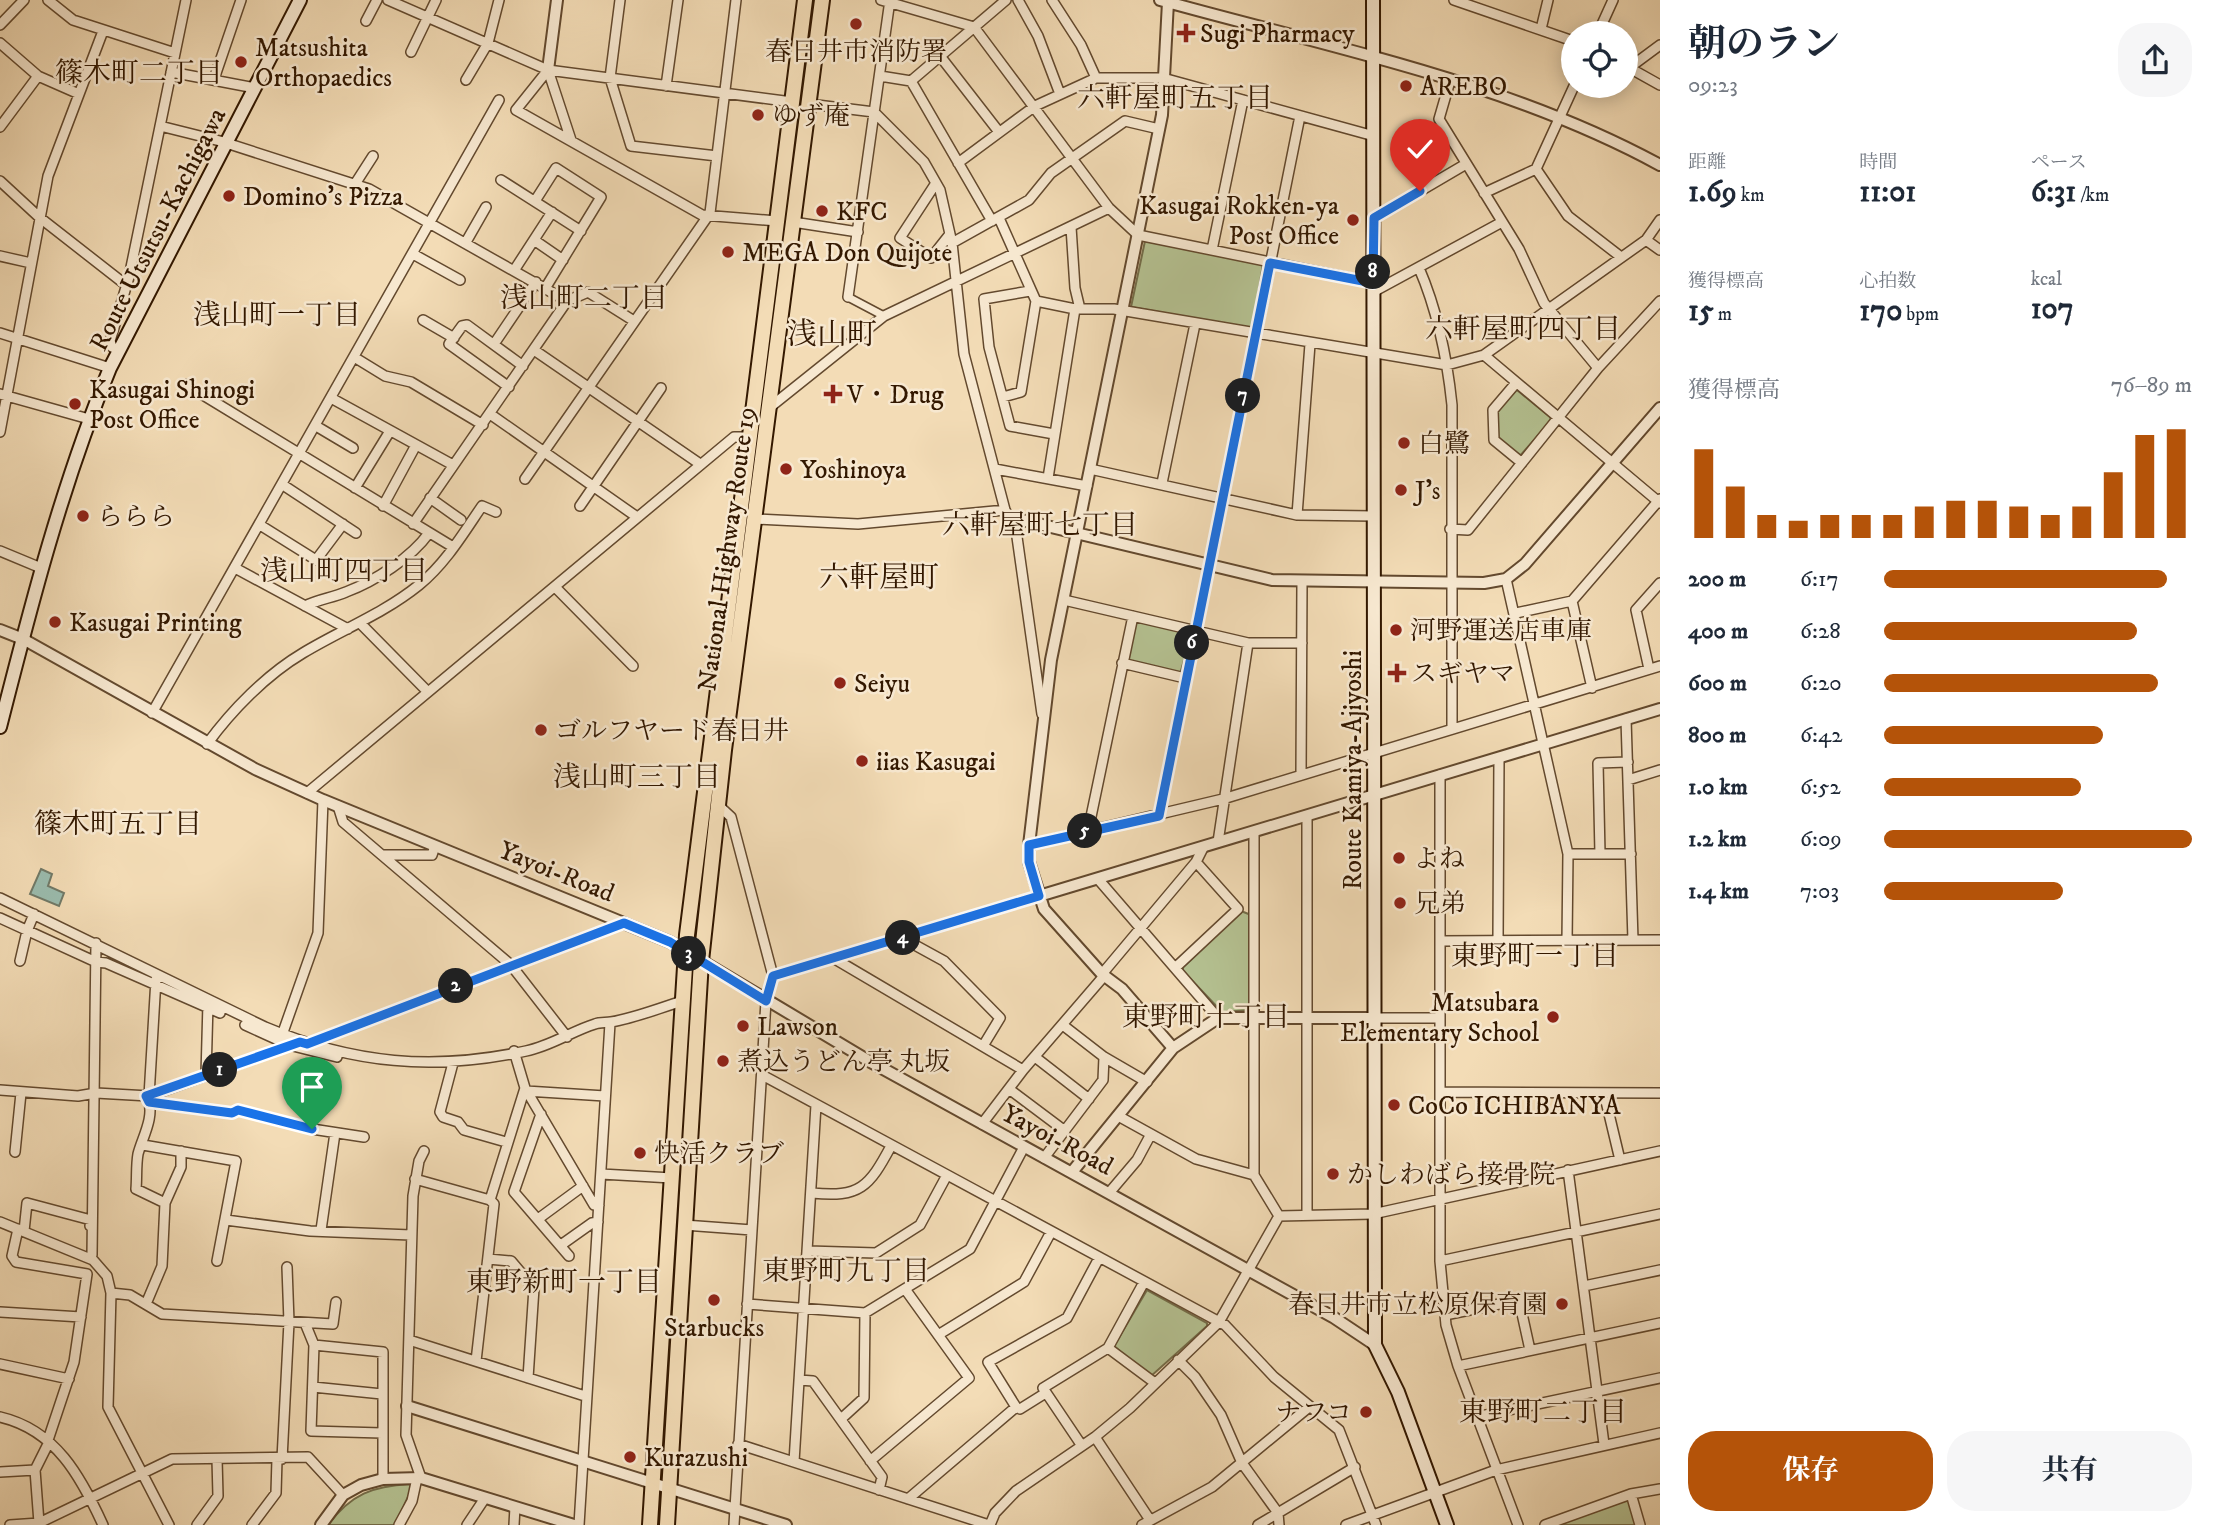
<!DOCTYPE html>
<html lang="ja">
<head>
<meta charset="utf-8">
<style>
  body { margin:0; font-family:"IM FELL DW Pica","Noto Serif JP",serif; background:#f6f6f7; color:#1f2937; height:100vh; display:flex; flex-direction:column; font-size:26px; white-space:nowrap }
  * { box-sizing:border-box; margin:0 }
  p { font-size:23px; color:#747a83 }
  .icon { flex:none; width:38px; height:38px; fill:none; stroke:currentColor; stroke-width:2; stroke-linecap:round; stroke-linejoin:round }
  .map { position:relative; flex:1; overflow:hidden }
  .panel { display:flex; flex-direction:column; background:#fff; width:560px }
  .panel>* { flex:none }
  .fabs { position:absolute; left:1561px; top:21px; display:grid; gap:14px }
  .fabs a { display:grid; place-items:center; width:77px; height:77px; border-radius:50%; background:#fff; box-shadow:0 4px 18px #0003; font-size:35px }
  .pin { position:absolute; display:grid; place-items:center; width:60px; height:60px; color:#fff; margin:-72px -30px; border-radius:50% 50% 50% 0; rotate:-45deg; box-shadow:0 0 7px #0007 }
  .pin .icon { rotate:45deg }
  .km { position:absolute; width:35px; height:35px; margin:-18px; border-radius:50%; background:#222; color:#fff; font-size:19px; line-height:35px; text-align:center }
  .round { display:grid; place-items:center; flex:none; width:74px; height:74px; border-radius:28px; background:#f6f6f7 }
  .headline { display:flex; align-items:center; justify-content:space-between; height:119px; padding:0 28px }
  h1 { font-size:38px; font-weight:700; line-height:52px }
  .figures { display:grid; grid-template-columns:repeat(3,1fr); gap:10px; height:119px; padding:7px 28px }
  .figures div { display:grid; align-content:center }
  .figures b { font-size:30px; font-weight:700 }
  .figures small { font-size:19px; font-weight:400 }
  .figures p { font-size:19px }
  .chart { height:196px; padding:14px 28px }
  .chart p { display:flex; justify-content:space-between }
  .chart svg { width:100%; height:126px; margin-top:7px; stroke:#b45309; stroke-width:6 }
  .primary-button { display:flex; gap:14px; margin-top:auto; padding:14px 28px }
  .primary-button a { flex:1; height:80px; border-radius:28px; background:#b45309; color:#fff; font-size:28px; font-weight:700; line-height:80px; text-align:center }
  .primary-button a+a { background:#f6f6f7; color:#1f2937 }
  ul { padding:0 28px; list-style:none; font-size:23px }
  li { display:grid; grid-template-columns:112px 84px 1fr; align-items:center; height:52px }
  li i { height:18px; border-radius:9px; background:#b45309 }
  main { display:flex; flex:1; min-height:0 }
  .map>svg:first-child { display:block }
  .green { fill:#b5c292; stroke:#746d49; stroke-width:2 }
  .water { fill:#9bbcae; stroke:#717a68; stroke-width:2 }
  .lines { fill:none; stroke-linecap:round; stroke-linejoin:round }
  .pedestrian-casing { stroke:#63492e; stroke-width:10 }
  .minor-casing { stroke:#63492e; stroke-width:12 }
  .tertiary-casing { stroke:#63492e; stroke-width:14 }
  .secondary-casing { stroke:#331800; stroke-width:16 }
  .trunk-casing { stroke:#331800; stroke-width:18 }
  .pedestrian { stroke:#f7e8d0; stroke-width:7 }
  .minor { stroke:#f7e8d0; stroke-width:9 }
  .tertiary { stroke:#f7e8d0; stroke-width:10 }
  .secondary { stroke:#f7e8d0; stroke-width:12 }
  .trunk { stroke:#f3dcb6; stroke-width:14 }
  .route-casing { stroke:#fff; stroke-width:14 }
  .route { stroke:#1a73e8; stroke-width:9 }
  .poi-dot { fill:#8f2418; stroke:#f7e8d0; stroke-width:2.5 }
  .labels { text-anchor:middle; stroke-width:5; stroke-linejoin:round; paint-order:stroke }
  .poi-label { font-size:26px; fill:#331800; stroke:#f7e8d0; text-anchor:start }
  .street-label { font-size:26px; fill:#331800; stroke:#f7e8d0 }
  .neighbourhood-label { font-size:28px; fill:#331800; stroke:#f7e8d0 }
  .quarter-label { font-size:30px; fill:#331800; stroke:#f7e8d0 }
</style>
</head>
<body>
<main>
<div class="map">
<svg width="1660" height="1525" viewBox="0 0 1660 1525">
  <rect width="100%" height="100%" fill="#f3dcb6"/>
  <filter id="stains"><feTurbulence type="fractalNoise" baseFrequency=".00286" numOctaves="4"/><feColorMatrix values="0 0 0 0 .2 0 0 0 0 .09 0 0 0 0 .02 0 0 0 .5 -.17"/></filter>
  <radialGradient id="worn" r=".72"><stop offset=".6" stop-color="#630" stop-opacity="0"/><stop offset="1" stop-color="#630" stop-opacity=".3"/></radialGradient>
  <!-- green -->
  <path class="green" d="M810,27L811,28L695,933L702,861Z
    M1145,241L1263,264L1253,326L1249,328L1131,307Z
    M1513,390H1517L1550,417L1551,421L1519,457L1496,439L1495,412Z
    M1138,621L1187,632L1191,636L1180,674L1129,661L1126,657L1134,622Z
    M1241,911L1251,915V1010L1222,1012L1183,971V967Z
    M693,981L667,1404L660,1468L687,1046Z
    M1147,1290L1207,1323V1326L1150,1377L1114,1346Z
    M410,1484L413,1486L395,1525H328C351,1494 373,1486 410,1484Z
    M1626,1498L1630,1501L1636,1525H1558Z"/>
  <!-- water -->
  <path class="water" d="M41,869L52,874L48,886L64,893L59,906L30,894Z"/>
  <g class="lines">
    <!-- pedestrian casing -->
    <g class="pedestrian-casing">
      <path id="pedestrian" d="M848,297L884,316"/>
    </g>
    <!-- minor casing -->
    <g class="minor-casing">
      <path id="minor" d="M48,0L73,20L175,53
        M388,0L548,70L792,102
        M620,0L610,78L631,146L717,156
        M881,0L974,27L1109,208L1138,235L1373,283
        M1018,0L1038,36L1060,94
        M1052,0L1081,45L1096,78
        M1454,0L1573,41
        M366,21L377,0
        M0,25L24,0
        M1541,29L1548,0
        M1598,33L1613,0
        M0,43L38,76L79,94
        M411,52L436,0
        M940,56L999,132
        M1626,66L1660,85
        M1629,68L1660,45
        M548,70L516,110L702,215L777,221
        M548,70L571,140
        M171,72L255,88
        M880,76L911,81
        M214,79L241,0
        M466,80L488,43L499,0
        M911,81L992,221
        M911,81L1006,0
        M1450,81L1439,119L1519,249L1544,303L1598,368
        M666,86L678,0
        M809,104L874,112L924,162L940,190L952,243L964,354L1005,510L1016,530L1042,714
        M160,126L220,141L369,189L567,301L588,292L634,321
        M0,127L38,76
        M958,163L1035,106L1096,78H1163L1374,136
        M1536,169L1568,216L1621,257
        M501,180L581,231
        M0,181L39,217L126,285
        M936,183L900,238L931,258L950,234
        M355,184L373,156
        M1484,193L1536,169L1574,86
        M535,201L556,168L601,197L546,287
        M999,218L1036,301L1075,309H1114L1447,365L1484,355L1646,240L1660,220
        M1374,218L1466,164
        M793,222L858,232
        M1071,227L1075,288L1080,309
        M534,240L563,260
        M1646,240L1660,250
        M466,242L486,207
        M952,243L1029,200L1051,173L1125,121L1159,129
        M1212,250L1243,100
        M413,254L460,280
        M0,256L31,263
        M1419,268C1438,312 1447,357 1452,405V729
        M515,269L552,212
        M1030,291L984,299L989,347L1010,426L1054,434
        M1373,292L1502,222
        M848,297L890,0
        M423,320L454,338
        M0,333L110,368
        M494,344L536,282
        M120,350L112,347L110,341L129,277L186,0
        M534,350L700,464
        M1484,355L1660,503
        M354,357L385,376L411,382L483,425
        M1516,383L1493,410L1494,440L1522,463
        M185,384L453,547
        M509,387L449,344L462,326L467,325L523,366
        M0,394L89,419
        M1003,397L1021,392L1036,301
        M331,398L453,465
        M769,408L884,316L1109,208
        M490,414L637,517
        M316,426L353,448
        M0,432L48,176L103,31
        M995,469L1087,486
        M1090,469L1297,515L1374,516
        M1048,478L1075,309
        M525,479L710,213L736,0
        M1162,483L1195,324
        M283,485L356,533
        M355,488L390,431
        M430,498L461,520
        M383,506L416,445
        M580,506L661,388
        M1297,515L1310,344
        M755,519L858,524L1005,510
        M413,524L567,301
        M260,525L316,560L343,524
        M1450,529L1468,530L1598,368L1660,301
        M0,551L41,568
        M235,568L348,629
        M1506,579L1568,854L1567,941
        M555,587L633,666
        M1064,600L1248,643H1302
        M305,606C319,599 332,598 346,592C375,581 411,558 429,533
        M1516,613L1572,601
        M360,623L427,691
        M1122,663L1185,678
        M1649,669L1636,610L1660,583
        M1592,688L1572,601L1660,499
        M152,713L499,100
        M1626,719L1633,940
        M207,744C232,710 266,675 303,653C341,630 383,614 419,585C445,564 463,534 482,506L496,512
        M1301,775L1302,582
        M1440,775V1261L1446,1325L1458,1366L1518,1525
        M1628,780L1660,770
        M307,793L734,437H749
        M718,805L731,817L773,976L766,1001L734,1525
        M338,806L343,822L511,965L567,1037
        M1159,816L1300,116
        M1307,817V1214
        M1088,831L1133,616
        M1218,842L1248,643
        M1029,845L1223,799L1660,666
        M1568,854H1631
        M1600,854L1598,763L1628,762
        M382,855H432L435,846
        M1098,879L1218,1018
        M0,898L265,1027C353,1064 434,1071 526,1051C551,1046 572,1031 595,1024C600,1022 606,1023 611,1022C635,1018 659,1008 683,1001
        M0,918L96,962L106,963L220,1013
        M911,935L913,944L944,961L1000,1018L983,1046
        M1498,940L1499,758
        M1441,941L1660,940
        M835,959L1023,1070
        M20,961L27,931L34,914
        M1175,968L1238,909L1196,862
        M1102,974L1196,862L1203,848
        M773,976L1039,896
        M1374,1018H1439
        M245,1025L289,1045L337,1057
        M1064,1026L1104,1057L1147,1082
        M282,1035L318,933L323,800
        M307,1044L624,923
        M514,1051L525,1088L594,1205H599
        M1035,1057L1089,1099
        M453,1063L440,1112L443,1117L458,1122L464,1130L506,1142
        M206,1075L208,1003
        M762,1075L1225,1325L1274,1377L1339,1430L1376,1525
        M1009,1089L1065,1131
        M0,1090L78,1096L96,1093L149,1096L291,1045
        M526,1091L605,1096
        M1441,1092L1660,1093
        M1604,1093L1620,1160
        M149,1096L156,979
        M148,1099C155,1117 142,1138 138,1154C136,1165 137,1178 136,1189L165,1203
        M149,1102L232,1113L238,1110L312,1129L364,1137
        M541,1114L514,1192L569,1256
        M1120,1117L1196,1159L1254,1175V832
        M982,1124L1023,1070L1104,976
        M143,1145L236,1161L217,1261
        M15,1152L21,1093
        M1044,1158L1103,1080L1104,1057
        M1568,1170L1604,1444
        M601,1174L672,1178
        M1254,1175L1279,1216
        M415,1179L490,1200L494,1204L476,1361
        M812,1193C860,1198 869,1187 891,1146
        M1109,1193L1137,1160L1151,1134
        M490,1200L525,1088
        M538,1219L583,1186
        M226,1220L310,1231L411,1235
        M0,1222L93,1260L107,1276L111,1293L108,1407L169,1525
        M684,1225L752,1230
        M18,1229L12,1256L16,1262L87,1274L74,1362L48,1440
        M321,1230L335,1133
        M24,1231L27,1203L91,1220L90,1226
        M561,1245L592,1223L598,1222
        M808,1251L876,1253L920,1225L947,1175
        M92,1255L96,943
        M488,1259L511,1261L534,1288L528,1378
        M1440,1261L1660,1214
        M1584,1286L1660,1270
        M111,1293L130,1295L162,1314L333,1324L336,1302
        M146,1304L162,1266L165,1203L181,1167V1151
        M747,1304L865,1313L970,1249L1024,1147
        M0,1312L81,1317
        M1445,1315L1519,1300L1530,1350
        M305,1323L314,1345L311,1431L382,1433
        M938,1335L1024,1282L1051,1232
        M409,1340L585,1396
        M314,1345L383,1352V1479
        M1108,1348L1155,1383
        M1178,1360L1195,1377L1221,1415L1242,1463L1278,1513L1279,1525
        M0,1364L69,1379
        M1458,1366L1660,1323
        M799,1380L813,1381L882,1477L879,1490
        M313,1387L382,1394
        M1016,1407L1020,1409L1044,1394
        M0,1417C56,1430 81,1477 103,1525
        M1476,1417L1660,1378
        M841,1419L864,1398L865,1313
        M1095,1437L1150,1520
        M738,1444L989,1525
        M1082,1446L1043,1388L1108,1348L1144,1282
        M282,1459L289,1322L287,1267
        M870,1461L969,1378L905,1289
        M794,1462L816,1105
        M35,1470L49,1442
        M0,1472L35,1470L39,1523
        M421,1478L406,1435L413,1196L419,1161L424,1151
        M1631,1494L1640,1525
        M908,1499L1016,1407L988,1362L1067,1318L1099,1258
        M10,1525L39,1523L172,1459L308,1457L343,1495
        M197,1525L218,1496L217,1459
        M252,1525L276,1493L277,1459
        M399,1525L412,1501L417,1478
        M467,1525L485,1498
        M514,1525L515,1507
        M579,1525L610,1023
        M990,1525L995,1513L1016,1491L1095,1437L1130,1408L1219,1322L1279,1216L1373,1214L1660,1151
        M1142,1525L1212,1487L1309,1407
        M1258,1525L1355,1467
        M1346,1525L1496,1470L1660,1433
        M1545,1525L1631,1494L1660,1489"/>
    </g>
    <!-- tertiary casing -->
    <g class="tertiary-casing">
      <path id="tertiary" d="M1160,0C1328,47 1506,81 1660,165
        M1168,2L1162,115L1051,660L1029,845V862L1044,909L1102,974L1122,989L1173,1048
        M548,70L557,0
        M1009,517L1272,580L1484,583L1506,579L1525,564L1660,408
        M0,630L23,639L255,769L323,800L670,942L869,1061L1333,1317L1375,1345
        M1039,896L1660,709
        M1072,1172L1173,1048L1218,1018H1374
        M407,1406L786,1525
        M321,1525L343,1495L361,1485L383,1479L421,1478L574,1525"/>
    </g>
    <!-- secondary casing -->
    <g class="secondary-casing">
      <path id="secondary" d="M1373,0L1375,1345L1398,1392L1447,1525
        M0,727C31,605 62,484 110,368L300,0"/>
    </g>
    <!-- trunk casing -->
    <g class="trunk-casing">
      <path id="trunk" d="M650,1525L687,935L805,0
        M667,1525L701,961L724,750L822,0"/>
    </g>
    <!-- pedestrian -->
    <use href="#pedestrian" class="pedestrian"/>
    <!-- minor -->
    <use href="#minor" class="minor"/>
    <!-- tertiary -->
    <use href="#tertiary" class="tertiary"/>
    <!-- secondary -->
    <use href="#secondary" class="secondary"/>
    <!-- trunk -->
    <use href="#trunk" class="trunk"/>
  </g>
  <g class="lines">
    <!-- route casing -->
    <g class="route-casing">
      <path id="route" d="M312,1129L238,1110L232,1113L149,1102L146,1096L300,1042L307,1044L624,923L670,942L766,1001L773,976L1039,896L1029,862V845L1159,816L1270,263L1373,283L1374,218L1420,191"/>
    </g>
    <!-- route -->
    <use href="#route" class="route"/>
  </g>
  <!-- markers -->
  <g class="poi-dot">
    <circle cx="856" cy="24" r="7"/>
    <path d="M1182.5 22.5h7v7h7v7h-7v7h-7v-7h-7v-7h7z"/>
    <circle cx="241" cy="62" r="7"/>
    <circle cx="1406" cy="86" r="7"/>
    <circle cx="758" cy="115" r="7"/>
    <circle cx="229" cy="196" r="7"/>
    <circle cx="822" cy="211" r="7"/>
    <circle cx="1353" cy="220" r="7"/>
    <circle cx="728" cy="252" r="7"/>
    <path d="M829.5 383.5h7v7h7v7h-7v7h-7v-7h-7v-7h7z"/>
    <circle cx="75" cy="404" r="7"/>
    <circle cx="1404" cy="443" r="7"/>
    <circle cx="786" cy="469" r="7"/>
    <circle cx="1401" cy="490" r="7"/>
    <circle cx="83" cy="516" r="7"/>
    <circle cx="55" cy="622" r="7"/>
    <circle cx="1396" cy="630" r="7"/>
    <path d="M1393.5 662.5h7v7h7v7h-7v7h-7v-7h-7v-7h7z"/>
    <circle cx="840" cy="683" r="7"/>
    <circle cx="541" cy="730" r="7"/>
    <circle cx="862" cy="761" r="7"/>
    <circle cx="1399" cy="858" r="7"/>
    <circle cx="1400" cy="903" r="7"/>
    <circle cx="1553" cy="1017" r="7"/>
    <circle cx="743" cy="1026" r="7"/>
    <circle cx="723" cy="1061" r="7"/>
    <circle cx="1394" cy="1105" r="7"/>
    <circle cx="640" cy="1153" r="7"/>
    <circle cx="1333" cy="1174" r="7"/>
    <circle cx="714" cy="1300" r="7"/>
    <circle cx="1562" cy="1304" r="7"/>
    <circle cx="1366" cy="1412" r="7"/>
    <circle cx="630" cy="1457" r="7"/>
  </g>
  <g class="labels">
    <!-- poi labels -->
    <g class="poi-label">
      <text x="1200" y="42">Sugi Pharmacy</text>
      <text x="255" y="56">Matsushita<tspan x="255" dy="30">Orthopaedics</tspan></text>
      <text x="856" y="60" text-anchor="middle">春日井市消防署</text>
      <text x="1420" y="95">AREBO</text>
      <text x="772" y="124">ゆず庵</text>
      <text x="243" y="205">Domino's Pizza</text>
      <text x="1339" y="214" text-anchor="end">Kasugai Rokken-ya<tspan x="1339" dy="30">Post Office</tspan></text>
      <text x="836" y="220">KFC</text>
      <text x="742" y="261">MEGA Don Quijote</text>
      <text x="89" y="398">Kasugai Shinogi<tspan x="89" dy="30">Post Office</tspan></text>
      <text x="847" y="403">V・Drug</text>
      <text x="1418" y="452">白鷺</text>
      <text x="800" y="478">Yoshinoya</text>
      <text x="1415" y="499">J's</text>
      <text x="97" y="525">ららら</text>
      <text x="69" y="631">Kasugai Printing</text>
      <text x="1410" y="639">河野運送店車庫</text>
      <text x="1411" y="682">スギヤマ</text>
      <text x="854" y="692">Seiyu</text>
      <text x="555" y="739">ゴルフヤード春日井</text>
      <text x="876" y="770">iias Kasugai</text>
      <text x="1413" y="867">よね</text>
      <text x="1414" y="912">兄弟</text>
      <text x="1539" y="1011" text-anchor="end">Matsubara<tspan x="1539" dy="30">Elementary School</tspan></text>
      <text x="757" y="1035">Lawson</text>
      <text x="737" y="1070">煮込うどん亭 丸坂</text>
      <text x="1408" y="1114">CoCo ICHIBANYA</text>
      <text x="654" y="1162">快活クラブ</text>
      <text x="1347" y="1183">かしわばら接骨院</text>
      <text x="1548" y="1313" text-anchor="end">春日井市立松原保育園</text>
      <text x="714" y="1336" text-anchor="middle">Starbucks</text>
      <text x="1352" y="1421" text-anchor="end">ナフコ</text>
      <text x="644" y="1466">Kurazushi</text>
    </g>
    <!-- street labels -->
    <g class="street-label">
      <text transform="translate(157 229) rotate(-63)" y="9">Route Utsutsu-Kachigawa</text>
      <text transform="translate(726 549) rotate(-82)" y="9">National Highway Route 19</text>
      <text transform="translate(1352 770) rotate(-90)" y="9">Route Kamiya-Ajiyoshi</text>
      <text transform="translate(557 871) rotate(22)" y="9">Yayoi-Road</text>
      <text transform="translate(1058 1139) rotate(28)" y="9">Yayoi-Road</text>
    </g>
    <!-- neighbourhood labels -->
    <g class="neighbourhood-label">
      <text x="139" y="82">篠木町二丁目</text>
      <text x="1175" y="107">六軒屋町五丁目</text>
      <text x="584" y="307">浅山町二丁目</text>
      <text x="277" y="324">浅山町一丁目</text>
      <text x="1523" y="338">六軒屋町四丁目</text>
      <text x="1040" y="534">六軒屋町七丁目</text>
      <text x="344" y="580">浅山町四丁目</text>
      <text x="637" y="786">浅山町三丁目</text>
      <text x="118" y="833">篠木町五丁目</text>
      <text x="1535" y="965">東野町一丁目</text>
      <text x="1206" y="1026">東野町十丁目</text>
      <text x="846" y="1280">東野町九丁目</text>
      <text x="564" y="1291">東野新町一丁目</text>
      <text x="1543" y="1421">東野町二丁目</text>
    </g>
    <!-- quarter labels -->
    <g class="quarter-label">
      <text x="832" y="344">浅山町</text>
      <text x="879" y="587">六軒屋町</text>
    </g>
  </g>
  <rect width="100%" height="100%" filter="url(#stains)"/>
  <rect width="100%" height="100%" fill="url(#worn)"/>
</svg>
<div class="fabs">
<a><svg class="icon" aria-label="locate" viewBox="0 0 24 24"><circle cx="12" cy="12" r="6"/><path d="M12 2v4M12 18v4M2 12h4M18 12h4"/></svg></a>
</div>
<div class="pin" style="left:312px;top:1129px;background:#1e9e55"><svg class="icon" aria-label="arrive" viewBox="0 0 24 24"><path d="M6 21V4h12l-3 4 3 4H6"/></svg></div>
<div class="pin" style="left:1420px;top:191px;background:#d93025"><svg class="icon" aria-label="check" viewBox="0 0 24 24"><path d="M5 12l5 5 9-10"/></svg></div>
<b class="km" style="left:220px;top:1070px">1</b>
<b class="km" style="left:456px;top:986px">2</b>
<b class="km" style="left:689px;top:954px">3</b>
<b class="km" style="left:903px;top:938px">4</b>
<b class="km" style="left:1085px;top:831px">5</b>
<b class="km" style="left:1192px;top:643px">6</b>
<b class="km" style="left:1243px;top:396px">7</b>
<b class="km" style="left:1373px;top:272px">8</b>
</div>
<section class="panel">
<div class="headline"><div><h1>朝のラン</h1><p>09:23</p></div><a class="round"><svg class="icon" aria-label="share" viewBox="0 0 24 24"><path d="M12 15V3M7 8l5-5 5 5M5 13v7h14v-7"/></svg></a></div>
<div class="figures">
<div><p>距離</p><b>1.69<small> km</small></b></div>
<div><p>時間</p><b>11:01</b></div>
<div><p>ペース</p><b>6:31<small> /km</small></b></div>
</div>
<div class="figures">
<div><p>獲得標高</p><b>15<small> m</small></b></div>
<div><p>心拍数</p><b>170<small> bpm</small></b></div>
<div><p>kcal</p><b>107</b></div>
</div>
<div class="chart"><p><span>獲得標高</span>76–89 m</p>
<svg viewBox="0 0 160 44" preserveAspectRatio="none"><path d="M5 44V13M15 44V26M25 44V36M35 44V38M45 44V36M55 44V36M65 44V36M75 44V33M85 44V31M95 44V31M105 44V33M115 44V36M125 44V33M135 44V21M145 44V8M155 44V6"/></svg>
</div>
<ul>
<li><b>200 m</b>6:17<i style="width:92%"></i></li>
<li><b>400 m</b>6:28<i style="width:82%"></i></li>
<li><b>600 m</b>6:20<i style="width:89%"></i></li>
<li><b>800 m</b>6:42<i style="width:71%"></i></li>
<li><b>1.0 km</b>6:52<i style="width:64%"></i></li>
<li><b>1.2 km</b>6:09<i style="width:100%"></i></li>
<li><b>1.4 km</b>7:03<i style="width:58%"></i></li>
</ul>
<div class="primary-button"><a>保存</a><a>共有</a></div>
</section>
</main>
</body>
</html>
